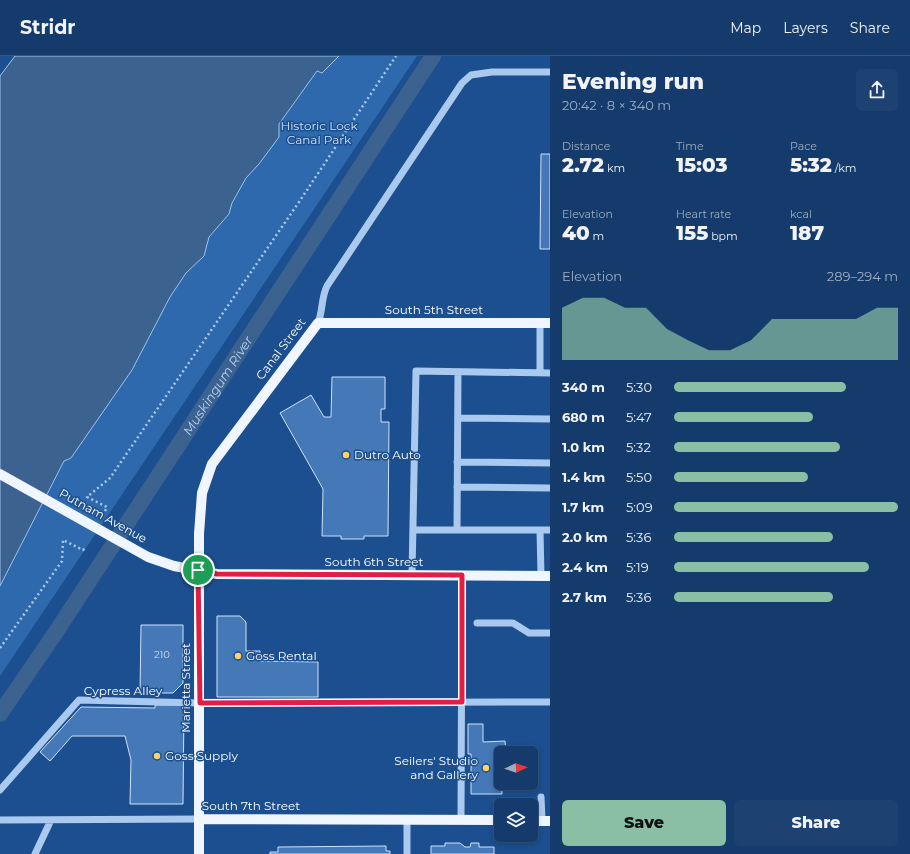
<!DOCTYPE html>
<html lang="en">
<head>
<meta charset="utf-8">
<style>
  body { margin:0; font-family:Montserrat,sans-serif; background:#1d4271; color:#f1f3f6; height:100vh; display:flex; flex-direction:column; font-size:15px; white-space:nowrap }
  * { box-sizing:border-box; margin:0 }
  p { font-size:13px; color:#9dadc1 }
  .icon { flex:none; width:22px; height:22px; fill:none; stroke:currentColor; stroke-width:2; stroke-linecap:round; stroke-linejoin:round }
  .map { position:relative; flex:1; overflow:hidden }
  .drawer { display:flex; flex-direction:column; background:#143b6b; width:360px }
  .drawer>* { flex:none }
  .needle { width:26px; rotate:87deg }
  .controls { position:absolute; left:494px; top:690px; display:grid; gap:8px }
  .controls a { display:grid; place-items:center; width:44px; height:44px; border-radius:6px; background:#143b6b; box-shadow:0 2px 6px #0003,0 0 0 1px #33557e; font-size:20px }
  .pin { position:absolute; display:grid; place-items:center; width:34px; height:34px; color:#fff; margin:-17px; border:2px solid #fff; border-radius:50%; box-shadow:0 1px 4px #0007 }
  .round { display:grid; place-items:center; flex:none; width:42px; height:42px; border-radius:6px; background:#1d4271 }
  .headline { display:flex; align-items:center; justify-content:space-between; height:68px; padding:0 12px }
  h1 { font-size:22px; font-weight:800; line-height:30px }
  .figures { display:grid; grid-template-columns:repeat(3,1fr); gap:6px; height:68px; padding:4px 12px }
  .figures div { display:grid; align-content:center }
  .figures b { font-size:20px; font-weight:800 }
  .figures small { font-size:11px; font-weight:400 }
  .figures p { font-size:11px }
  .chart { height:112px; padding:8px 12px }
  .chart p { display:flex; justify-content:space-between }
  .chart svg { width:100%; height:72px; margin-top:4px; fill:#8abfa5; opacity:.7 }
  .cta { display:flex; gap:8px; margin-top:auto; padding:8px 12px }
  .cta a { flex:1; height:46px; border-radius:6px; background:#8abfa5; color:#111; font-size:16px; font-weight:800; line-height:46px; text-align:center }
  .cta a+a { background:#1d4271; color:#f1f3f6 }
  ul { padding:0 12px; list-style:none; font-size:13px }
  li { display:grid; grid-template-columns:64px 48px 1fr; align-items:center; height:30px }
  li i { height:10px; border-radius:5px; background:#8abfa5 }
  header { display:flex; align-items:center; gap:24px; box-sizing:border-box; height:56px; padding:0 20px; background:#143b6b; border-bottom:1px solid #33557e }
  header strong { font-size:19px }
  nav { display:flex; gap:22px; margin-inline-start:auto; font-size:14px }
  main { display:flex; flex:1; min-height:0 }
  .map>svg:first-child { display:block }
  .green { fill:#2e69ad }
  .water { fill:#3c6290; stroke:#9cc4f0 }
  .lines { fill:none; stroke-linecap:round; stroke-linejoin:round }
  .canal { stroke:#3c6290; stroke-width:16 }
  .building { fill:#4478b7; stroke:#cfe3fa }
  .path { stroke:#a9c9ee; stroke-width:2.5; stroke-dasharray:2 3; stroke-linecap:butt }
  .minor { stroke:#a9c9ee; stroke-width:7 }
  .major { stroke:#f0f6ff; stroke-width:10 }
  .route-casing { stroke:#fff; stroke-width:8 }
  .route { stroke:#e11d48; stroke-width:5 }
  .poi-dot { fill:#ffd166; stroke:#1b4f8f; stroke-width:1.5 }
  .labels { text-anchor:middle; stroke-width:3; stroke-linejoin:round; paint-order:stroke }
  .number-label { font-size:10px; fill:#d0dded }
  .park-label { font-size:12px; fill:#cfe3fa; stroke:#1b4f8f }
  .street-label { font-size:12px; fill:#fff; stroke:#1b4f8f }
  .poi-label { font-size:12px; fill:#fff; stroke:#1b4f8f; text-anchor:start }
  .water-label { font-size:13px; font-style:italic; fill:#b5d3f5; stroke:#1b4f8f }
</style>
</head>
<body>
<header>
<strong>Stridr</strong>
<nav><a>Map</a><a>Layers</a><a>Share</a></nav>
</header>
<main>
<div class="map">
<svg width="550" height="798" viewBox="0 0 550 798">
  <rect width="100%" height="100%" fill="#1b4f8f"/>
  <!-- green -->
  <path class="green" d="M339,0H417L0,620V530L64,405L132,314L170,241L186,217L204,200L209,181L229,158L232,147L246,121L259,108L279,81V68L317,15L322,17Z"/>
  <!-- water -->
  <path class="water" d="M15,0H339L322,17L317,15L279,68V81L259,108L246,122L232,147L229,158L209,181L204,200L186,217L170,241L132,314L71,402L64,405L0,530V20Z"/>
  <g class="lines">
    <!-- canal -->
    <path class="canal" id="s1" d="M0,658L56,576L433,0"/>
  </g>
  <!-- building -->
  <path class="building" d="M541,98H550V193H540Z
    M332,321H385V353H381V366H389L388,480H364V483H341V480H322L323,433L280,357L311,339L324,361H331Z
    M217,560H240L246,566V595H260V605L318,606V641H217Z
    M141,569H183V627L173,637H140Z
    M155,649H184L183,748H130L131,704L125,680H72L50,705L40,696L81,651L155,652Z
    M468,668H483V686L505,685L506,697H501L502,738H471V698H468Z
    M445,787H460L465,791H470L471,787H479V791H494V798H431V790H445Z
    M386,790V795H390V798H270V796H278V791Z"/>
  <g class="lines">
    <!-- path -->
    <path class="path" d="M105,455L107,451L87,441L110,422L299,146L396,0
      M0,592L62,505L63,484L83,494L86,491"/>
    <!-- minor -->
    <path class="minor" d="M318,267C323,255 321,242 327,230L462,27L471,19L492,16H550
      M540,317V267
      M458,362L550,363
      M457,406L550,407
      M457,431L550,432
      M413,474H550
      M457,474L458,316
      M540,474L541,520
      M412,519L416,315L550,317
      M477,567H513L529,577H550
      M0,734L79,644L199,647L550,646
      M541,741L542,765
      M0,764L199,763
      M407,764V798
      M461,764L462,519
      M35,798L51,764"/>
    <!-- major -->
    <path class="major" d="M0,418L148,501L174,510L217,518L550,520
      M199,763L501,764
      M531,765H550
      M199,798V478L202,437L212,408L318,267H550"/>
  </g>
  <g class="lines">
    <!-- route casing -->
    <g class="route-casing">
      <path id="route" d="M198,514L217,518L462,519V646L200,647Z"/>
    </g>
    <!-- route -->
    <use href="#route" class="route"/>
  </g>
  <!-- markers -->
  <g class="poi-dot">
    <circle cx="346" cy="399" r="4"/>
    <circle cx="238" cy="600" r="4"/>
    <circle cx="157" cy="700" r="4"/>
    <circle cx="486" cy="712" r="4"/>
  </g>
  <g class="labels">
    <!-- number labels -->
    <g class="number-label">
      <text x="162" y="602">210</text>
    </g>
    <!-- park labels -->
    <g class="park-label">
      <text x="319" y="74">Historic Lock<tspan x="319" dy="14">Canal Park</tspan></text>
    </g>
    <!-- street labels -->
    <g class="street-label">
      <text x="434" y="258">South 5th Street</text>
      <text transform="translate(281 293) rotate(-53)" y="4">Canal Street</text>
      <text transform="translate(103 460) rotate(29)" y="4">Putnam Avenue</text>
      <text x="374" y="510">South 6th Street</text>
      <text transform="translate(186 632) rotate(-90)" y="4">Marietta Street</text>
      <text x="123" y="639">Cypress Alley</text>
      <text x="251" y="754">South 7th Street</text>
    </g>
    <!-- poi labels -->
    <g class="poi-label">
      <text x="354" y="403">Dutro Auto</text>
      <text x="246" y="604">Goss Rental</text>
      <text x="165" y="704">Goss Supply</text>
      <text x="478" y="709" text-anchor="end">Seilers' Studio<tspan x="478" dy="14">and Gallery</tspan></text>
    </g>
    <!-- water labels -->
    <g class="water-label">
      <text dy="5" stroke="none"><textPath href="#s1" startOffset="394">Muskingum River</textPath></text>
    </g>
  </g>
</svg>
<div class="controls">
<a><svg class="needle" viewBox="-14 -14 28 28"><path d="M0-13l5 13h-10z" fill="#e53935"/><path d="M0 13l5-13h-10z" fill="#9dadc1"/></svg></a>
<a><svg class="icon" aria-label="layers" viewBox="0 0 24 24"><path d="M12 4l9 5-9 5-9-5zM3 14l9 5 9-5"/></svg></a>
</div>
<div class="pin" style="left:198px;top:514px;background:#1e9e55"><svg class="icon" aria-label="arrive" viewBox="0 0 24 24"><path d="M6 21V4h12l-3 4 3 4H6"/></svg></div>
</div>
<section class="drawer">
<div class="headline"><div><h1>Evening run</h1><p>20:42 · 8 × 340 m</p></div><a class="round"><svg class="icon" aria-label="share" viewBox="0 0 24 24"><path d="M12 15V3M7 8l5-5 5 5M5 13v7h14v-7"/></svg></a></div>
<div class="figures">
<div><p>Distance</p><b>2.72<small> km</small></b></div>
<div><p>Time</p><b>15:03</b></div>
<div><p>Pace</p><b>5:32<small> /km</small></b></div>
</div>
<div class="figures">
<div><p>Elevation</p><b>40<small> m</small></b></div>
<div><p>Heart rate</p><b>155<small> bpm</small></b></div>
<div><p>kcal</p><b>187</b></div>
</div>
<div class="chart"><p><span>Elevation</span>289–294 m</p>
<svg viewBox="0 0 160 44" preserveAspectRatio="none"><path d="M0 44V12L10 6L20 6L30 12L40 12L50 25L60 32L70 38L80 38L90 32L100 19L110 19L120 19L130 19L140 19L150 12L160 12V44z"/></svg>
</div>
<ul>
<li><b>340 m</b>5:30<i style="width:77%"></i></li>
<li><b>680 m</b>5:47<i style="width:62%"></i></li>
<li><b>1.0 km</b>5:32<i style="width:74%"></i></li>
<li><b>1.4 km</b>5:50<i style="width:60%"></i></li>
<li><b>1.7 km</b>5:09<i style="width:100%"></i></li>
<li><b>2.0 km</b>5:36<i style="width:71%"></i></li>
<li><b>2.4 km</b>5:19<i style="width:87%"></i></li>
<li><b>2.7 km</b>5:36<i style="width:71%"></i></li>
</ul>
<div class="cta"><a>Save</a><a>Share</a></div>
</section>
</main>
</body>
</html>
